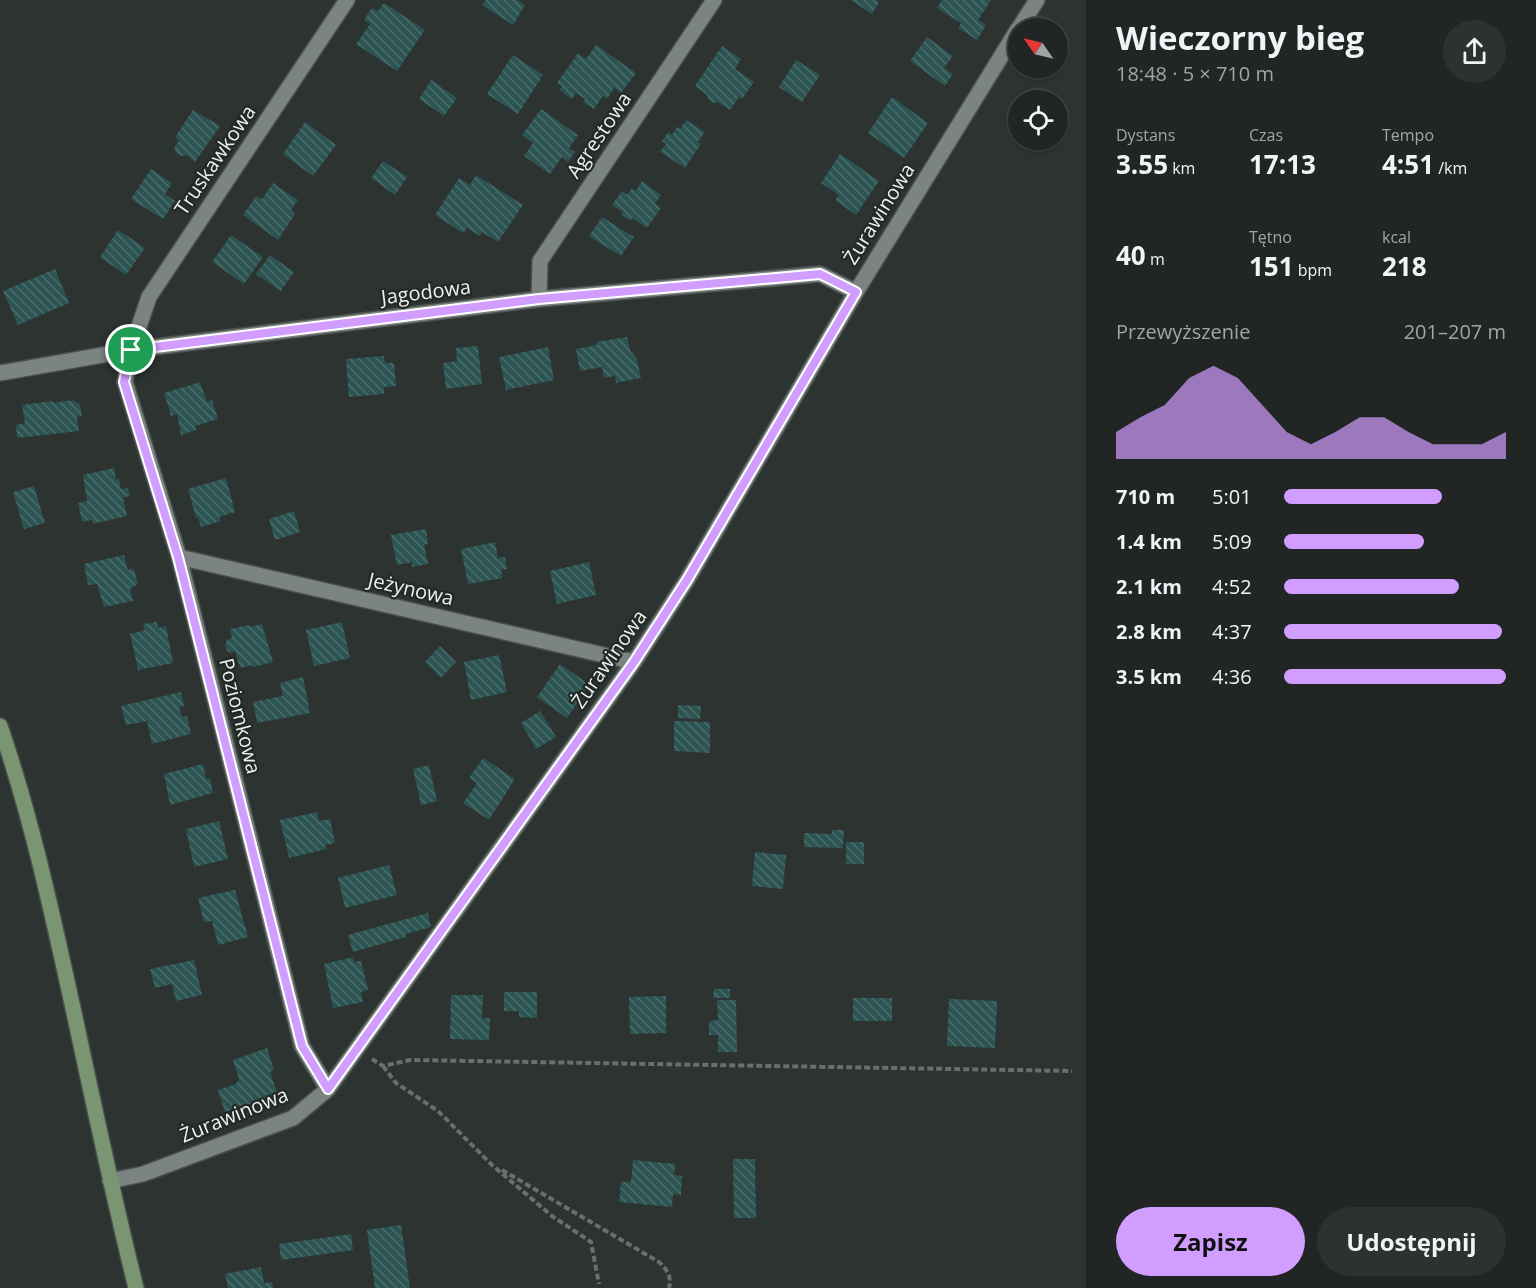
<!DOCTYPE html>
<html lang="pl">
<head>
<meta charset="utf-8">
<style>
  body { margin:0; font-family:"Open Sans",sans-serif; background:#2d3231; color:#f1f3f6; height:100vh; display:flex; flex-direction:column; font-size:22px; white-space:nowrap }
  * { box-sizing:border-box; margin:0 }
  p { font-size:20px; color:#a2a5a6 }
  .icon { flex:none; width:33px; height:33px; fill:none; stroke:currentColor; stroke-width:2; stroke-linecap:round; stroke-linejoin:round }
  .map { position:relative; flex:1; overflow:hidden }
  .details { display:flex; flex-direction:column; background:#212624; width:450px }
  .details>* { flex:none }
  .needle { width:39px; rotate:304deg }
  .tools { position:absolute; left:1008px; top:18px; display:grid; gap:12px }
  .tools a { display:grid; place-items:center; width:60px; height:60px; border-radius:50%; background:#212624; box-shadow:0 2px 4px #0004,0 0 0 2px #3e4341; font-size:30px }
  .pin { position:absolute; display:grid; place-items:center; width:51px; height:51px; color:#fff; margin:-26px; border:3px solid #fff; border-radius:50%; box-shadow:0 2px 6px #0007 }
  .round { display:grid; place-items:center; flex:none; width:63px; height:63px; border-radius:32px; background:#2d3231 }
  .head { display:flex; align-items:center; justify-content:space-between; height:102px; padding:0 30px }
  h1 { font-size:33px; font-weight:700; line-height:45px }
  .stats { display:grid; grid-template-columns:repeat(3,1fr); gap:9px; height:102px; padding:6px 30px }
  .stats div { display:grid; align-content:center }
  .stats b { font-size:26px; font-weight:700 }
  .stats small { font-size:16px; font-weight:400 }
  .stats p { font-size:16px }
  .chart { height:168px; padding:12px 30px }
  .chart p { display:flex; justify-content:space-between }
  .chart svg { width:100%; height:108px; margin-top:6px; fill:#d19dfe; opacity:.7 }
  .cta { display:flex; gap:12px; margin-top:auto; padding:12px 30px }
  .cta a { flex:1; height:69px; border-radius:36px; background:#d19dfe; color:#111; font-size:24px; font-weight:700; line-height:69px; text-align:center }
  .cta a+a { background:#2d3231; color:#f1f3f6 }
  ul { padding:0 30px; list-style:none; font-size:20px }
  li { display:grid; grid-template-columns:96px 72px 1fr; align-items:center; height:45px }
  li i { height:15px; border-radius:8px; background:#d19dfe }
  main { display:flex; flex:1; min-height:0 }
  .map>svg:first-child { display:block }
  .building { fill:url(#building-back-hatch) }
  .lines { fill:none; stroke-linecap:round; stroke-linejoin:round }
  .street-casing { stroke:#484e4c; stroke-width:18 }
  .secondary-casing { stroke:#484e4c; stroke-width:18 }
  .path { stroke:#686f6c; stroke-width:4; stroke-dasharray:6 3; stroke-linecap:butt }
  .street { stroke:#7b8480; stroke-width:15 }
  .secondary { stroke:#799572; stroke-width:15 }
  .route-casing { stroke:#fff; stroke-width:12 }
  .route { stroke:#d19dfe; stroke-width:8 }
  .labels { text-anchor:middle; stroke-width:4.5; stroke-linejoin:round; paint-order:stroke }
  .street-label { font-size:20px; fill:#ecf1ef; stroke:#222926 }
</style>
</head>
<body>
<main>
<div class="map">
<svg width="1086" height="1288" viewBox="0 0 1086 1288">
  <defs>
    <pattern id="building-back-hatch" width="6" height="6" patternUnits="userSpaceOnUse" patternTransform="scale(1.5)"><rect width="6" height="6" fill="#2c5453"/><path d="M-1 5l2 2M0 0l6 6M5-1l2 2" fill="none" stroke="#4b6d6c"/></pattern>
  </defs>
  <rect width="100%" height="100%" fill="#2c3330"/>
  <!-- building -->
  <path class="building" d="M486,0H517L525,5L513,25L482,5Z
    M851,0H876L879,2L872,14Z
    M942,0H991L978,20L986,25L977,40L958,28L961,23L937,8Z
    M384,3L425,30L397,71L356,44L370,24L364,20L372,8L378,11Z
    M927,37L953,56L944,68L953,74L945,86L910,61Z
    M596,45L636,73L621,93L614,88L607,99L603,96L594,109L583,102L585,99L576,93L572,99L559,90L562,86L557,83L578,53L586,59Z
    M722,46L741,59L735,69L754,82L742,99L739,97L730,110L718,102L713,103L708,99L707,95L695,86Z
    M513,55L543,75L518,114L487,94Z
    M796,60L820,75L802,102L779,87Z
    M431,80L457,98L444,116L419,99Z
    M892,97L928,123L904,158L868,133Z
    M541,109L578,135L569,148L575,152L568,162L562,157L550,174L524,156L533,143L522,135Z
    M193,110L220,126L195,162L186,155L181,156L176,153L174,148L179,140L175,137Z
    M686,120L705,132L698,142L701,144L685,168L660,152L666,144L662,141L668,132L672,135L677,127L680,129Z
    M305,122L336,145L313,176L283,154Z
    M840,154L879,181L856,215L835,200L839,195L821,183Z
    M383,161L407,177L395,195L371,178Z
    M151,169L172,183L165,194L175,201L163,219L131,199Z
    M476,175L523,205L498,242L482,232L480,236L467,228L463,233L435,215L459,178L470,185Z
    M642,181L661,195L655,204L661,208L647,228L632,218L631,221L621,215L623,212L612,205L622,191L627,195L632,188L636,191Z
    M273,183L298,200L291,210L295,214L278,240L243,215L256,196L262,199Z
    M602,217L634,237L621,256L589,236Z
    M118,230L145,248L126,275L100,257Z
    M231,235L263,257L244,284L212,262Z
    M270,255L294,272L281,291L256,274Z
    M55,269L69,303L18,325L3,291Z
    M627,337L630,350L637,359L641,378L616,383L615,376L604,378L602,367L580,371L576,349L597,345V342Z
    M478,346L482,384L446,389L443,363L457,361L456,348Z
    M548,347L554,380L506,390L499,357Z
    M384,356L385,363H394L396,386L384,387V394L349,397L346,359Z
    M200,382L207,402L212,400L218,419L195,426L196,430L181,435L177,414L171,416L164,393Z
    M73,400L80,405L82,416L77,417L79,431L17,438L16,425L25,423L22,405L53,401V403Z
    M114,468L116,480L119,479L121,489L128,488L130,496L123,498L127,516L93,524L92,520L82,522L78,503L87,501L83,475Z
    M226,478L235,512L219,517L221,521L201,527L198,517L196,518L188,489Z
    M34,486L45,523L24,529L13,492Z
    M294,511L300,532L275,540L269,519Z
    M426,529L428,544L424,545L428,564L412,567V562L397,565L391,535Z
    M495,542L498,558L505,557L507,569L501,570L502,578L468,584L461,549Z
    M124,555L128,570L134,569L138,584L130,589L133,601L104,607L97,584L88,585L84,564Z
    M589,562L596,595L557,604L550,571Z
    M157,622L158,628L166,626L173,663L138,670L130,634L145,630L143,624Z
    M342,622L350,658L314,666L306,630Z
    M262,624L273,662L253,667L252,665L240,668L235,651L231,653L227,651L225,644L227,640L232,638L230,629L250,625V627Z
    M440,646L456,662L441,678L425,662Z
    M499,655L507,692L471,700L464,662Z
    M560,664L590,685L567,718L537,697Z
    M303,677L310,713L257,723L253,702L283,696L280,683Z
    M181,692L184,706L179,707L182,717L187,716L191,734L152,744L147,721L126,725L121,706Z
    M678,705L701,706L700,719L678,718Z
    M540,711L556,737L536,749L521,723Z
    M674,721L710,722V753L674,751Z
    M483,758L515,779L489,820L463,803L477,783L469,778Z
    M203,764L206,779L210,778L213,793L170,805L164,774Z
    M429,765L437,801L421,805L413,769Z
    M317,812L319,821L330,819L335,843L325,845L326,849L289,858L280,820Z
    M219,821L228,859L194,867L186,829Z
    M832,830H844L843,848L804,847V833L832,834Z
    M846,842H864V864H846Z
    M755,852L786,855L783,889L752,886Z
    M389,865L397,895L345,908L338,878Z
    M235,890L248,937L218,945L212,921L204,922L198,898Z
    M428,913L431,927L405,934L406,937L353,952L348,935Z
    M353,957L354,962L361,961L368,990L361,992L363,1002L333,1008L324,964Z
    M194,960L202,995L176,1001L172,984L155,988L150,969Z
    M714,989H730V998H713Z
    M504,992H537V1018L519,1017V1011H504Z
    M451,995H483L482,1018H490L489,1040L450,1039Z
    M666,996V1033L630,1034L629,997Z
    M853,998H892V1021H853Z
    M949,999L997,1001L995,1048L947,1046Z
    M717,1000H736L737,1052H718V1035H709V1021L718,1020Z
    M267,1048L274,1070L270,1072L278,1095L225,1112L218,1090L236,1084L239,1079L233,1060Z
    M733,1159H755L756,1218H734Z
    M633,1160L675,1164L674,1175L682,1176L681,1195L673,1194L672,1207L619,1202L621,1182H631Z
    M401,1225L410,1288H375L367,1230Z
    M351,1234L353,1250L281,1260L279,1244Z
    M261,1267L264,1283L272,1282L273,1288H228L225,1274Z"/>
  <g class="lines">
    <!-- street casing -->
    <g class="street-casing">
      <path id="street" d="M1019,28L1037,0
        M539,299L540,261L714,0
        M0,373L131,350L539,299L820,274L856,292
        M179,557L634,662
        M328,1089L302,1046L179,557L125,382L131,350L149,297L347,0
        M110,1181L143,1174L293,1118L328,1089L634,662L687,580L856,292L1018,29"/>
    </g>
    <!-- secondary casing -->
    <g class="secondary-casing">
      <path id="secondary" d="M0,726C33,822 54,922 76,1022C95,1111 114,1200 136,1288"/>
    </g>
    <!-- path -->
    <path class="path" d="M372,1059L383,1066L410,1060L1072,1071
      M383,1066L396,1083L438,1111L492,1165L552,1216L591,1242L599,1284
      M502,1170L659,1262C667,1270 672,1276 669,1288"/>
    <!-- street -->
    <use href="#street" class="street"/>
    <!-- secondary -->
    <use href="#secondary" class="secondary"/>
  </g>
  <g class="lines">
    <!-- route casing -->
    <g class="route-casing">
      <path id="route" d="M820,274L856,292L687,580L634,662L328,1089L302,1046L178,557L124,382L131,350L539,299Z"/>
    </g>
    <!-- route -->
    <use href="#route" class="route"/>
  </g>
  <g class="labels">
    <!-- street labels -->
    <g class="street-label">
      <text transform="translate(599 135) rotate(-56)" y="7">Agrestowa</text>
      <text transform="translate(215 160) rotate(-56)" y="7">Truskawkowa</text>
      <text transform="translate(879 214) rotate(-58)" y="7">Żurawinowa</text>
      <text transform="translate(426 292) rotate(-7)" y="7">Jagodowa</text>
      <text transform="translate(411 589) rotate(13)" y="7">Jeżynowa</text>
      <text transform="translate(609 659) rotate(-55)" y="7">Żurawinowa</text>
      <text transform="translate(240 716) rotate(76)" y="7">Poziomkowa</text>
      <text transform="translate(234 1115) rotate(-22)" y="7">Żurawinowa</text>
    </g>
  </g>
</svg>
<div class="tools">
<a><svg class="needle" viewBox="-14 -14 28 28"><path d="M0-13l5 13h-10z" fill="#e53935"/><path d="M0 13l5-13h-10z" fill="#a2a5a6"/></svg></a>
<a><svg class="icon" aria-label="locate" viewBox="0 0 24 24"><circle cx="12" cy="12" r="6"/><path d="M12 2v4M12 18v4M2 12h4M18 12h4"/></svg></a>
</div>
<div class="pin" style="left:131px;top:350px;background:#1e9e55"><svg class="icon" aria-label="arrive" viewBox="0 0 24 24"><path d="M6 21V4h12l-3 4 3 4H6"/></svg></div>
</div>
<section class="details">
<div class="head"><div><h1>Wieczorny bieg</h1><p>18:48 · 5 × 710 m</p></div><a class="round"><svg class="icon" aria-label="share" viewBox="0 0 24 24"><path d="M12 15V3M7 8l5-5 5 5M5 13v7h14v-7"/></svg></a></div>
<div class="stats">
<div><p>Dystans</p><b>3.55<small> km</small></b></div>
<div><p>Czas</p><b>17:13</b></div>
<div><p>Tempo</p><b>4:51<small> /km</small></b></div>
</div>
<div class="stats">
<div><b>40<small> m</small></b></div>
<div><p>Tętno</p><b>151<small> bpm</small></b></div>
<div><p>kcal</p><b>218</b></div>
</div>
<div class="chart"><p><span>Przewyższenie</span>201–207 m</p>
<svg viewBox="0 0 160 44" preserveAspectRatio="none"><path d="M0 44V33L10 27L20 22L30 11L40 6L50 11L60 22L70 33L80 38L90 33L100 27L110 27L120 33L130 38L140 38L150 38L160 33V44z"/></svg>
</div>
<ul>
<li><b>710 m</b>5:01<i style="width:71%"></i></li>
<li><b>1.4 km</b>5:09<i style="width:63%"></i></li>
<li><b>2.1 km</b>4:52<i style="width:79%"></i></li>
<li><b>2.8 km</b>4:37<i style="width:98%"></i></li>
<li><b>3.5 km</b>4:36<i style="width:100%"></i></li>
</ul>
<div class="cta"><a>Zapisz</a><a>Udostępnij</a></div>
</section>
</main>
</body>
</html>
